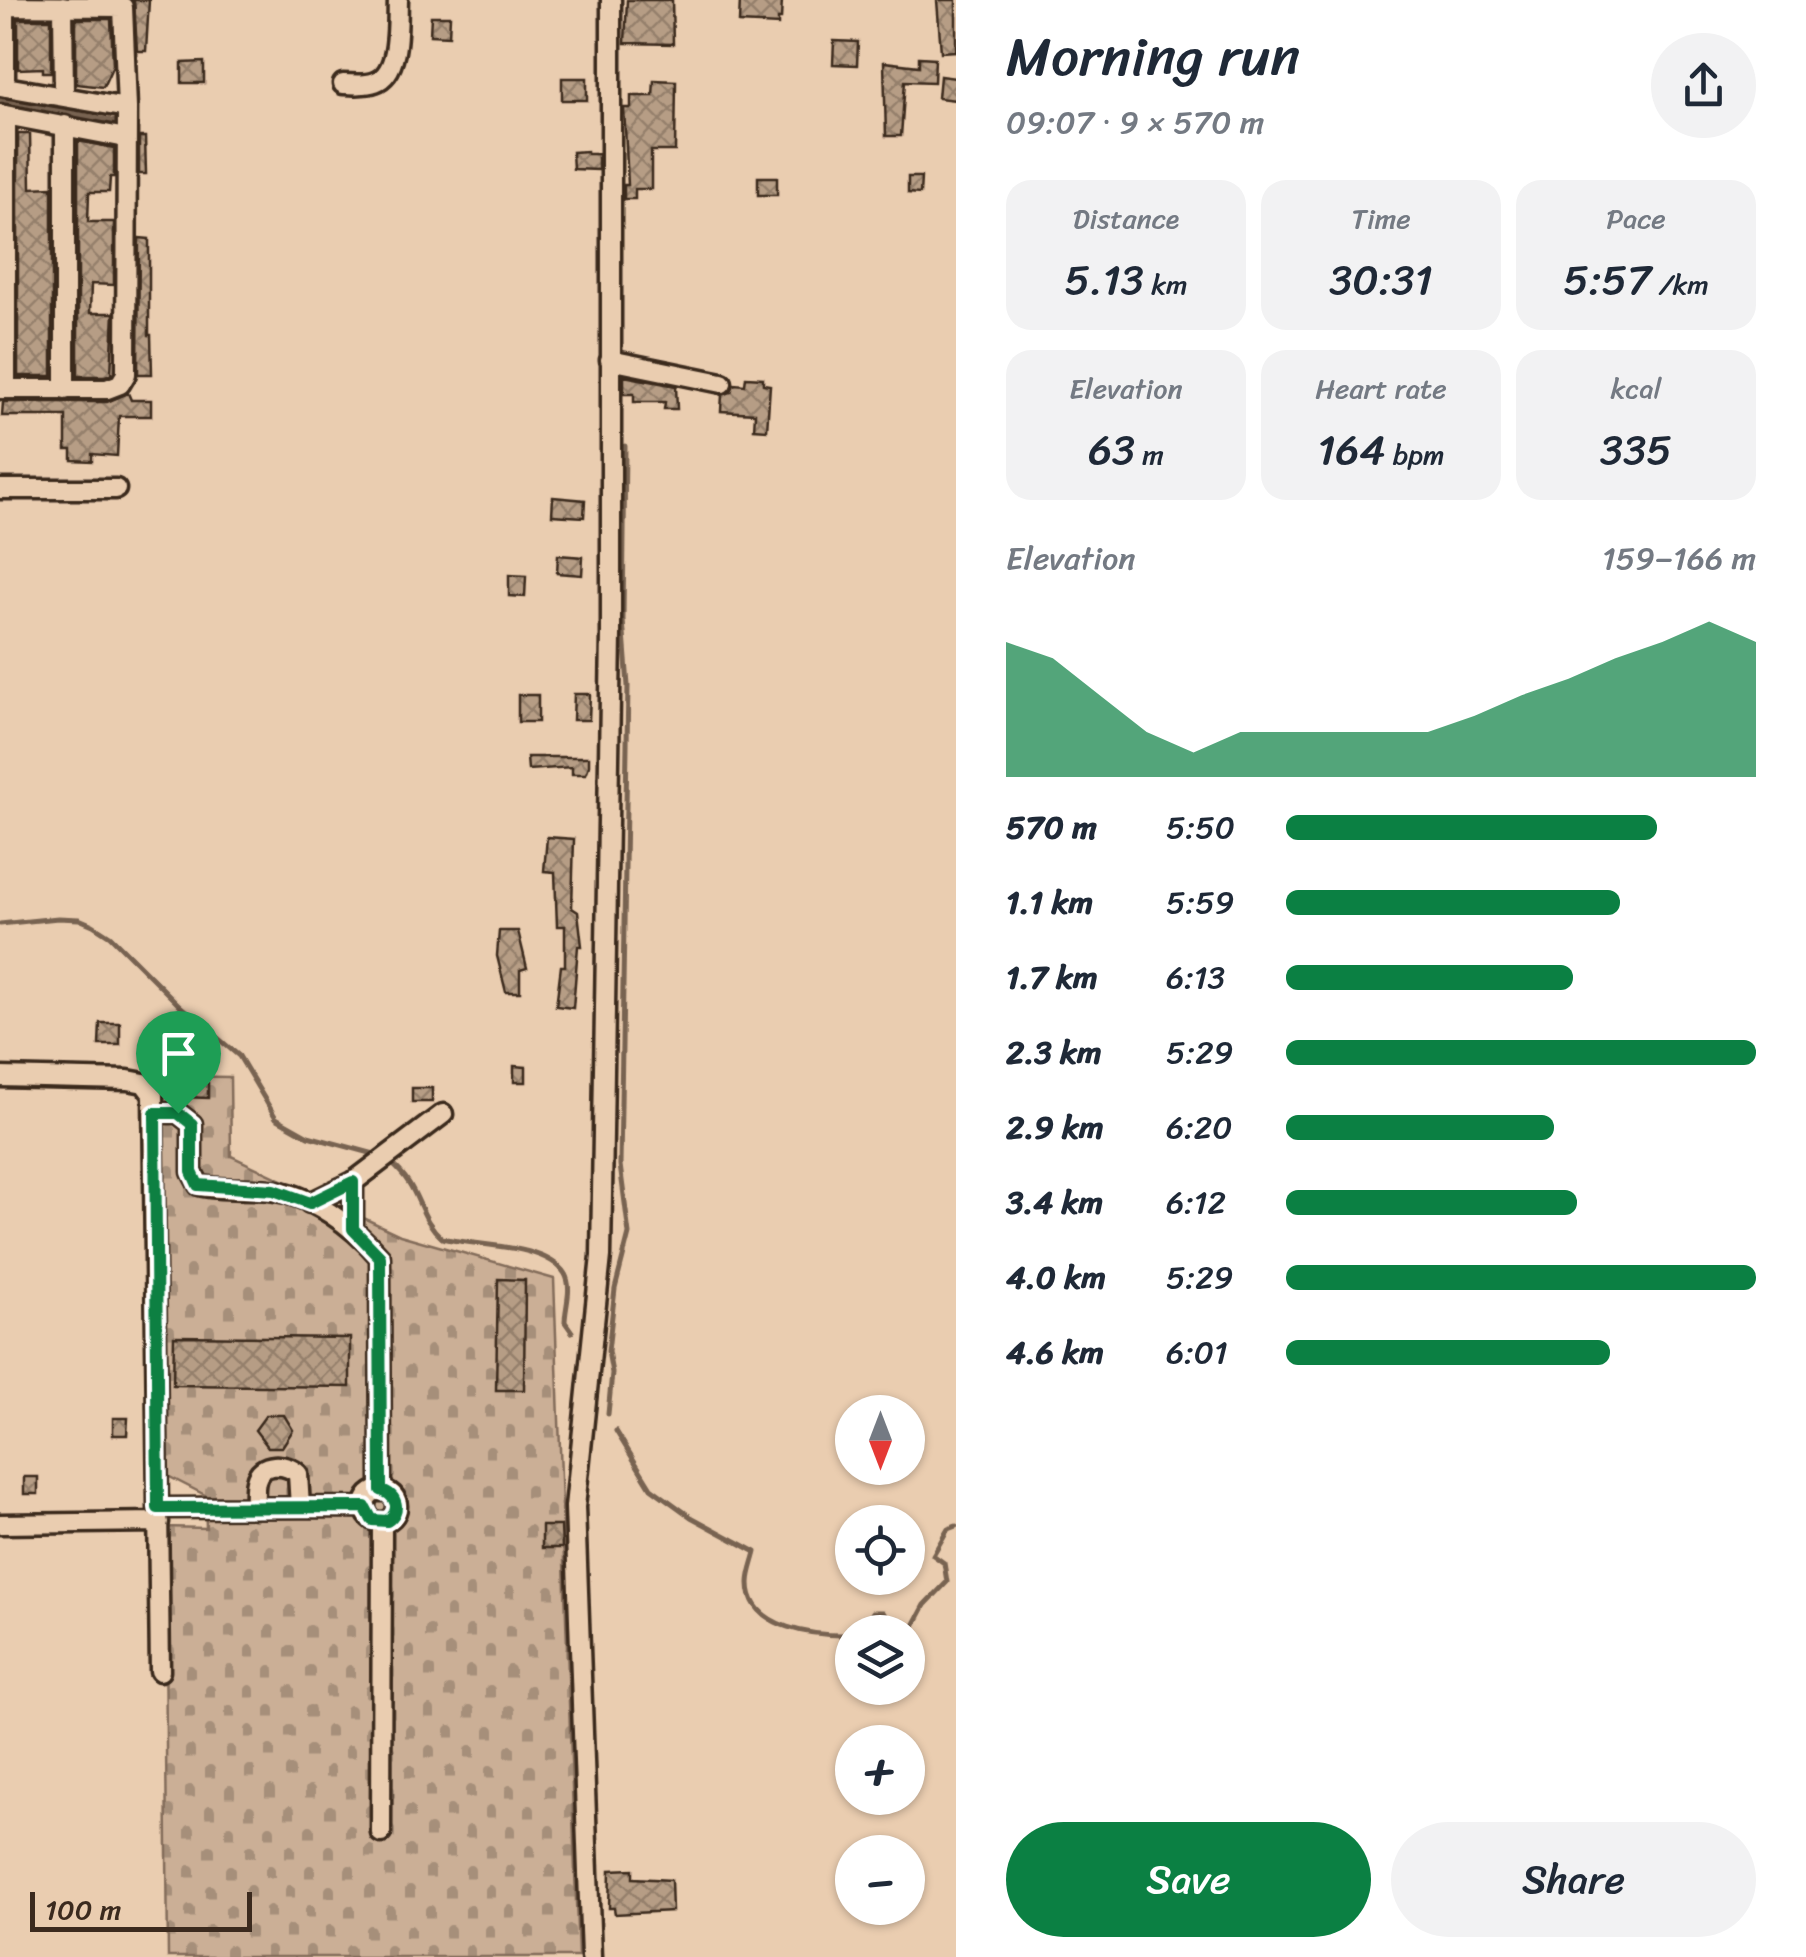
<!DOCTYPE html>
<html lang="en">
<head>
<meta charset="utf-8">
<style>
  body { margin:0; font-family:Sriracha,sans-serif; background:#f2f2f3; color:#1f2937; height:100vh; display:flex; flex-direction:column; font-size:38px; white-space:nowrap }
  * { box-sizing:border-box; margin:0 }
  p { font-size:32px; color:#747a83 }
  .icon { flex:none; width:55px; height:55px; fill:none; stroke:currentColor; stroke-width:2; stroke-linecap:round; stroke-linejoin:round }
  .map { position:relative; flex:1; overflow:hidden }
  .drawer { display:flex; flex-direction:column; background:#fff; width:850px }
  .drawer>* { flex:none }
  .needle { width:65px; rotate:180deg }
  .buttons { position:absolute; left:835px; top:1395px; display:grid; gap:20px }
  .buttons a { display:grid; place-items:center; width:90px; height:90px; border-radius:50%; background:#fff; box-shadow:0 2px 8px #0004; font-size:50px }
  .scale { position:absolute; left:30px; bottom:25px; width:222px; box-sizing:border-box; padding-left:10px; border:5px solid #3b2a1e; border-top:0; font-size:28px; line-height:35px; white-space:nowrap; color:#3b2a1e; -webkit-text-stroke:8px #eacdb0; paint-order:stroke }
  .pin { position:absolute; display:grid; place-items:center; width:85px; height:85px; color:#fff; margin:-102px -42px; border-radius:50% 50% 50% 0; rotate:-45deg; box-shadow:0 0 10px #0007 }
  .pin .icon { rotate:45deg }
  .round { display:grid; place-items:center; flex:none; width:105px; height:105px; border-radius:52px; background:#f2f2f3 }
  .headline { display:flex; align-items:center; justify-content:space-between; height:170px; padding:0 50px }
  h1 { font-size:55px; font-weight:600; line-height:75px }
  .stats { display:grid; grid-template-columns:repeat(3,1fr); gap:15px; height:170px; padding:10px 50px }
  .stats div { display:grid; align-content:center; border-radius:25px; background:#f2f2f3; text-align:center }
  .stats b { font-size:42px; font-weight:600 }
  .stats small { font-size:28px; font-weight:400 }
  .stats p { font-size:28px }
  .chart { height:280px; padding:20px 50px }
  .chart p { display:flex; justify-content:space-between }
  .chart svg { width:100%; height:180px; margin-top:10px; fill:#0b8043; opacity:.7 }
  .primary-button { display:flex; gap:20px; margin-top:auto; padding:20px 50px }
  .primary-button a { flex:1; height:115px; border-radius:60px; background:#0b8043; color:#fff; font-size:40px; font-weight:600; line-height:115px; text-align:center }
  .primary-button a+a { background:#f2f2f3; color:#1f2937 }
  ul { padding:0 50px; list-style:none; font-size:32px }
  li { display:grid; grid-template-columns:160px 120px 1fr; align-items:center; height:75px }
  li i { height:25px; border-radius:12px; background:#0b8043 }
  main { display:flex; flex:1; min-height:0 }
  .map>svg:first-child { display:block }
  .cemetery { fill:url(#cemetery-stones); stroke:#836c5a; stroke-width:2.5 }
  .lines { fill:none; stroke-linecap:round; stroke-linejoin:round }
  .stream { stroke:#786351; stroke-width:5 }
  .building { fill:url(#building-cross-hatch); stroke:#3b2a1e; stroke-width:2.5 }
  .minor-casing { stroke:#3b2a1e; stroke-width:25 }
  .minor { stroke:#eacdb0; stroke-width:18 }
  .route-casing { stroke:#fff; stroke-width:20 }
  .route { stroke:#0b8043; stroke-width:12 }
</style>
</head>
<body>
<main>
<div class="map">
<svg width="956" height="1957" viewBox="0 0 956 1957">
  <defs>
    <pattern id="cemetery-stones" width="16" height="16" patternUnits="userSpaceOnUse" patternTransform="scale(2.5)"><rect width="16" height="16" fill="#cbaf96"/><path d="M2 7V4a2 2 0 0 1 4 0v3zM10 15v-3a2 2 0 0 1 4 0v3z" fill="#a68f7a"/></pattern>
    <pattern id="building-cross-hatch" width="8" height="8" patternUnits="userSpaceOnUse" patternTransform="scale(2.5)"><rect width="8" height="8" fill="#b69d85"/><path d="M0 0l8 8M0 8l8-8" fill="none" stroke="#95806c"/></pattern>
  </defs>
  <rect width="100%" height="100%" fill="#eacdb0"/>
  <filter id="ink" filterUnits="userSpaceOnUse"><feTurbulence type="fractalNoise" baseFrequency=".01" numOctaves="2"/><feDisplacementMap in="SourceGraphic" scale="20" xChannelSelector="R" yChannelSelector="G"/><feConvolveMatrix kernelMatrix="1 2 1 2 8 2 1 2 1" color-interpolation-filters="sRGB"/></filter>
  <g filter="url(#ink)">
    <!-- cemetery -->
    <path class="cemetery" d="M161,1076L230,1077L231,1156L400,1235L554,1279L578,1957H168L164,1527L206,1528L205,1495L164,1474Z"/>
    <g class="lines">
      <!-- stream -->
      <path class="stream" d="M0,99L117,122
        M0,924L58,918L79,919L93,925L110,936L181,1007L239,1056L276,1118L308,1136L378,1155
        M390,1162C422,1188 416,1215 442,1238C473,1246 546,1243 565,1274C573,1288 565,1307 565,1322L572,1332
        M608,1414L612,1373L608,1351L615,1289L629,1234L620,1165L628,686L623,620L625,446
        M616,1431L651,1488L691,1517L756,1552C754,1561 749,1573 749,1583C749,1630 817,1636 852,1635
        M860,1632L873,1612H883L895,1632
        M908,1637L925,1605L947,1582L944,1563L933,1555L948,1529L956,1526"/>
    </g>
    <!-- building -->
    <path class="building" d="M134,0H149L146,51H137Z
      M627,0H672L673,44L625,43Z
      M740,0H782L781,19H778V25L739,23Z
      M937,0H956V51L941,52Z
      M431,16H450L449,36L430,35Z
      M18,19H51V72H43V68L18,69Z
      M76,19H111L113,65L103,87L76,84Z
      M834,41L858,42L857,65L833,64Z
      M919,57L935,58L934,82L905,81L901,136H886L884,62L919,66Z
      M204,62V83H182V63Z
      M940,76L956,78V100L938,98Z
      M562,78H587V100H562Z
      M654,80L676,81L675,151H651V189H635V199H624V185H628L624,108H631V96H653Z
      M18,134H30L31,188L52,187V376H18Z
      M139,137H145L146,174H139Z
      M78,141L114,148V177H110L109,192H89L88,222H114V285L91,284L90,313H114L111,374L105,376H78Z
      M587,151V154H598V170L573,169L572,152Z
      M758,177H777V195H758Z
      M908,177H921L920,194L908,193Z
      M139,238L149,239V335H151L152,374H138Z
      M624,376L676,386L677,409H664L665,402H634V394H624Z
      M746,377L763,378V384L770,385L767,430L754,429L755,413L721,411L722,395L731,392L734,384L745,385Z
      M128,393L131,400H151V416H119L117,456L92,454V461L72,460V450H66V416H2L3,402H107Z
      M553,497L585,500L584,517L552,515Z
      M558,555L583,557L582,575L557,573Z
      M509,575L526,576L525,597L509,596Z
      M574,694H590L589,720H573Z
      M518,695H538V722H518Z
      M527,757H589V766L586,774H572V767L528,770Z
      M547,837L574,839L572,908L578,912L582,946H578L573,1008L556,1006L561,966H565V926H557L555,872L544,871Z
      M499,931H518L527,968L520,970V992H506L497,956Z
      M100,1023H120V1045H99Z
      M158,1052L178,1053V1065L157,1064Z
      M514,1066L526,1067V1082H514Z
      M184,1082L208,1083V1098L183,1097Z
      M412,1088H432V1102H412Z
      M498,1279L525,1280L524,1390H496Z
      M174,1336L350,1338V1387L173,1385Z
      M266,1415H284L293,1430L282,1447H268L255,1430Z
      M113,1418H128L127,1435H113Z
      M24,1477H38V1494H24Z
      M542,1526H561L562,1548H542Z
      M633,1869V1878L671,1880L672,1911L615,1914L614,1908H609L610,1870Z"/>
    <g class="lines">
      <!-- minor casing -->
      <g class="minor-casing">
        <path id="minor" d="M0,6L123,7L127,108L126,374L120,384L107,389H0
          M63,6L64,95
          M343,84C353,84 365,86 375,82C401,73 397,23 398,0
          M0,86L127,108
          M5,87V6
          M0,114L126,138
          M6,115V389
          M610,360L722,383
          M65,390V125
          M0,489H116
          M0,1077L128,1080L144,1083L153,1095L160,1671
          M155,1113H178L192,1124V1172L199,1185C221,1191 246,1187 269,1190C311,1194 353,1226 380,1257L381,1491
          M310,1203L353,1182L443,1114
          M353,1229V1182
          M365 1506a16 16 0 1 1 32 0a16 16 0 1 1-32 0Z
          M159,1508L365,1507
          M255,1508C255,1500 254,1489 256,1481C260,1461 286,1463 298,1474L300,1507
          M0,1524L159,1522
          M381,1833L382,1522
          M591,1957L575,1507L601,1256L611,635V0"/>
      </g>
      <!-- minor -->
      <use href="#minor" class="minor"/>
    </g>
  </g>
  <g class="lines" filter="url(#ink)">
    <!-- route casing -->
    <g class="route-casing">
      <path id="route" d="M155,1113H178L192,1124V1172L198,1185L274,1190L310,1203L353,1182V1229L380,1257L381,1490C397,1495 402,1511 387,1521L372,1520L365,1507L158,1508Z"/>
    </g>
    <!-- route -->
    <use href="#route" class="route"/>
  </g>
</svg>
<div class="buttons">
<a><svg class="needle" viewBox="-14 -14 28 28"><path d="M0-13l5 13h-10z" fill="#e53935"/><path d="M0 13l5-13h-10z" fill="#747a83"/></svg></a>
<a><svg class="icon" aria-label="locate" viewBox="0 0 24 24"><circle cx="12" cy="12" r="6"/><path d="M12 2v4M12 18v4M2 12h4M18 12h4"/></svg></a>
<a><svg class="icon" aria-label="layers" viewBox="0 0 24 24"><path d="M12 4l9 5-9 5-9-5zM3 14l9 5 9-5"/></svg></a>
<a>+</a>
<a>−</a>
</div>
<div class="scale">100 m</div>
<div class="pin" style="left:178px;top:1113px;background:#1e9e55"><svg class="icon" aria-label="arrive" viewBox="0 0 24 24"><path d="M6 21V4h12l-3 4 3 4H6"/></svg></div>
</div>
<section class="drawer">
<div class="headline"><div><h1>Morning run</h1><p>09:07 · 9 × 570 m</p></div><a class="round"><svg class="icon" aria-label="share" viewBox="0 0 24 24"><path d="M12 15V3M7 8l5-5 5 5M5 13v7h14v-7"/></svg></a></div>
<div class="stats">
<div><p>Distance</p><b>5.13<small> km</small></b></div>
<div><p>Time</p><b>30:31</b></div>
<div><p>Pace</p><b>5:57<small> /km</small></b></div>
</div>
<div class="stats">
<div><p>Elevation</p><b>63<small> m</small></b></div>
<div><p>Heart rate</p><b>164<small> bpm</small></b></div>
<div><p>kcal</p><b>335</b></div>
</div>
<div class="chart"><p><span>Elevation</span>159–166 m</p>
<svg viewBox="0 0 160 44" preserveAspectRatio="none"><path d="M0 44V11L10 15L20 24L30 33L40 38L50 33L60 33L70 33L80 33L90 33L100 29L110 24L120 20L130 15L140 11L150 6L160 11V44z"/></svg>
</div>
<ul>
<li><b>570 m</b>5:50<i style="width:79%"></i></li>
<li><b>1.1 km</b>5:59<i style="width:71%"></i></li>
<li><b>1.7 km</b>6:13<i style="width:61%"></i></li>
<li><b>2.3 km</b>5:29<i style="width:100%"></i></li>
<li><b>2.9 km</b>6:20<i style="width:57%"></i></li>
<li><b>3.4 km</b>6:12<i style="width:62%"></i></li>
<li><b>4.0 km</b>5:29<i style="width:100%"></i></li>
<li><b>4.6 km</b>6:01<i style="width:69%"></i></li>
</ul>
<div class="primary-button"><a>Save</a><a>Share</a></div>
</section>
</main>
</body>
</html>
